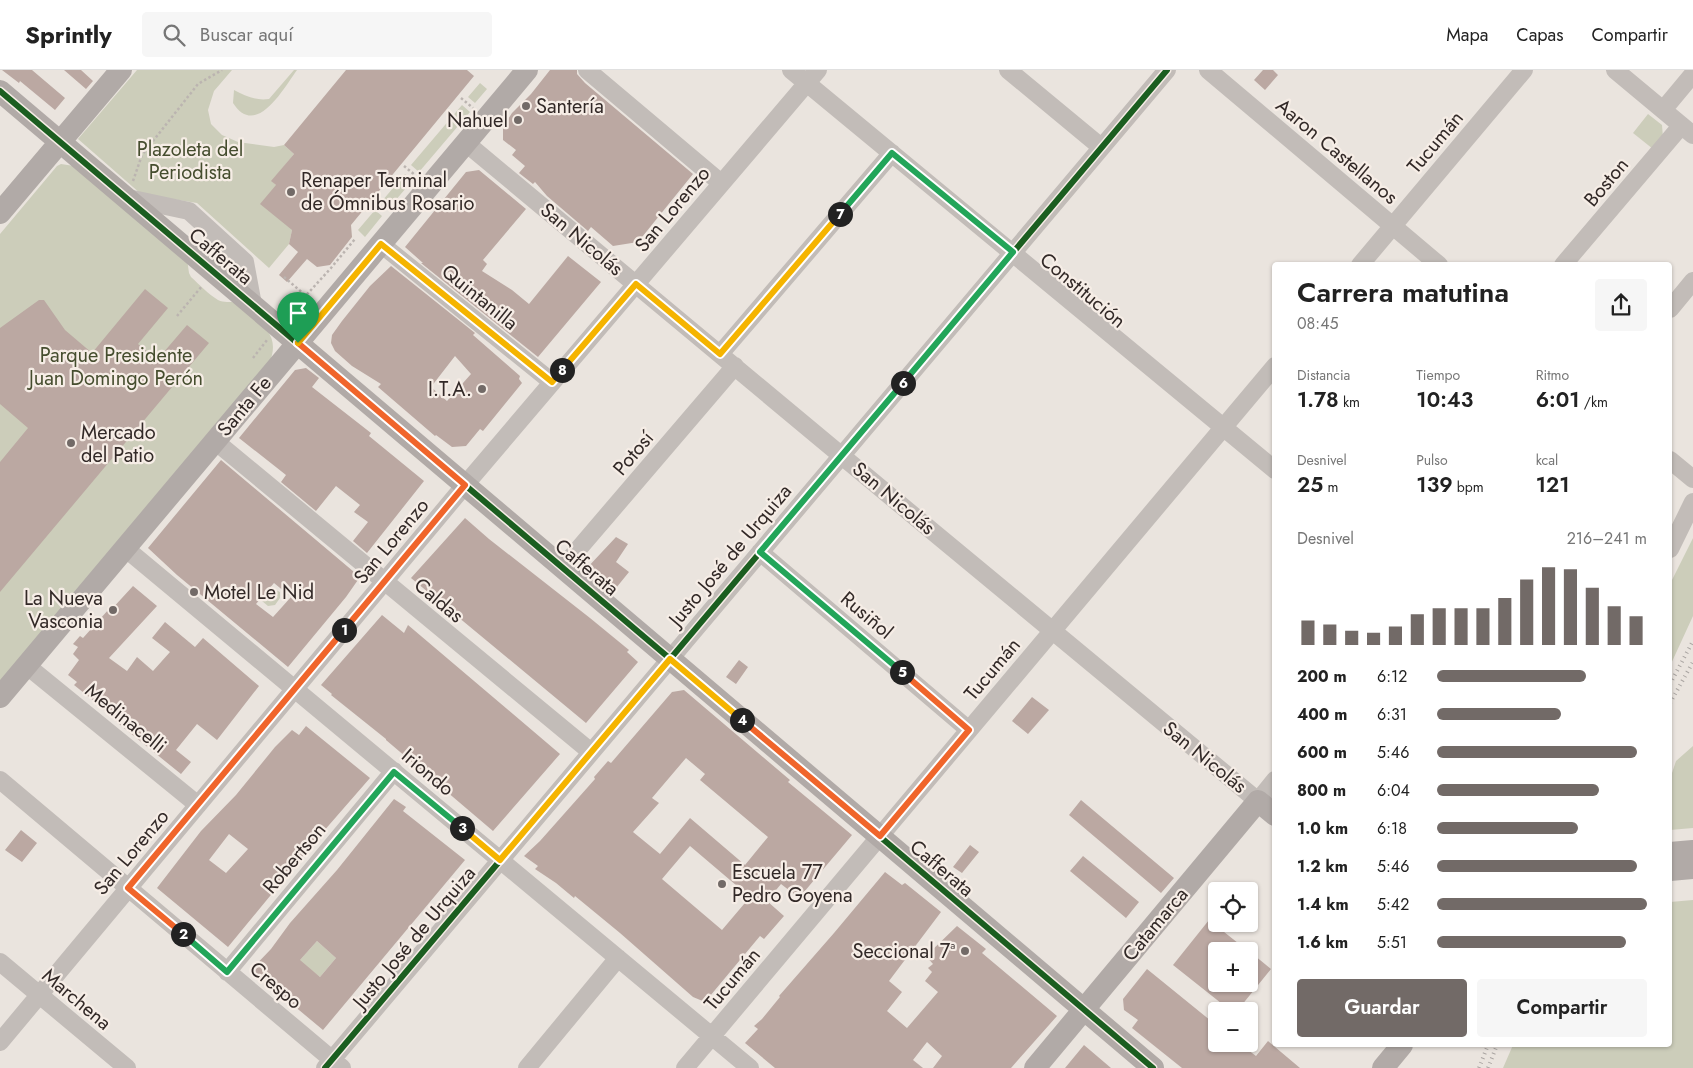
<!DOCTYPE html>
<html lang="es">
<head>
<meta charset="utf-8">
<style>
  body { margin:0; font-family:Jost,sans-serif; background:#f6f6f6; color:#222; height:100vh; display:flex; flex-direction:column; font-size:19px; white-space:nowrap }
  * { box-sizing:border-box; margin:0 }
  p { font-size:16px; color:#767676 }
  .icon { flex:none; width:28px; height:28px; fill:none; stroke:currentColor; stroke-width:2; stroke-linecap:round; stroke-linejoin:round }
  .map { position:relative; flex:1; overflow:hidden }
  .panel { position:absolute; left:1272px; top:192px; width:400px; height:785px; display:flex; flex-direction:column; background:#fff; border-radius:5px; box-shadow:0 1px 4px #0004 }
  .panel>* { flex:none }
  .tools { position:absolute; left:1208px; top:812px; display:grid; gap:10px }
  .tools a { display:grid; place-items:center; width:50px; height:50px; border-radius:5px; background:#fff; box-shadow:0 1px 4px #0004; font-size:25px }
  .pin { position:absolute; display:grid; place-items:center; width:42px; height:42px; color:#fff; margin:-51px -21px; border-radius:50% 50% 50% 0; rotate:-45deg; box-shadow:0 0 5px #0007 }
  .pin .icon { rotate:45deg }
  .km { position:absolute; width:25px; height:25px; margin:-12px; border-radius:50%; background:#222; color:#fff; font-size:14px; line-height:25px; text-align:center }
  .round { display:grid; place-items:center; flex:none; width:52px; height:52px; border-radius:5px; background:#f6f6f6 }
  .summary { display:flex; align-items:center; justify-content:space-between; height:85px; padding:0 25px }
  h1 { font-size:28px; font-weight:600; line-height:38px }
  .figures { display:grid; grid-template-columns:repeat(3,1fr); gap:8px; height:85px; padding:5px 25px }
  .figures div { display:grid; align-content:center }
  .figures b { font-size:21px; font-weight:600 }
  .figures small { font-size:14px; font-weight:400 }
  .figures p { font-size:14px }
  .chart { height:140px; padding:10px 25px }
  .chart p { display:flex; justify-content:space-between }
  .chart svg { width:100%; height:90px; margin-top:5px; stroke:#726a67; stroke-width:6 }
  .action { display:flex; gap:10px; margin-top:auto; padding:10px 25px }
  .action a { flex:1; height:58px; border-radius:5px; background:#726a67; color:#fff; font-size:20px; font-weight:600; line-height:58px; text-align:center }
  .action a+a { background:#f6f6f6; color:#222 }
  ul { padding:0 25px; list-style:none; font-size:16px }
  li { display:grid; grid-template-columns:80px 60px 1fr; align-items:center; height:38px }
  li i { height:12px; border-radius:6px; background:#726a67 }
  header { display:flex; align-items:center; gap:30px; box-sizing:border-box; height:70px; padding:0 25px; background:#fff; border-bottom:1px solid #e0e0e0 }
  header strong { font-size:24px }
  nav { display:flex; gap:28px; margin-inline-start:auto; font-size:18px }
  .search { width:350px; height:45px; background:#f6f6f6; display:flex; align-items:center; gap:12px; box-sizing:border-box; padding:0 18px; border-radius:5px; color:#767676; font-size:19px }
  .map>svg:first-child { display:block }
  .green { fill:#cccdba }
  .building { fill:#bba8a2; fill-rule:evenodd }
  .lines { fill:none; stroke-linecap:round; stroke-linejoin:round }
  .path { stroke:#bbb4b0; stroke-width:2.5; stroke-dasharray:2.5 2.5; stroke-linecap:butt }
  .minor { stroke:#c2bcb8; stroke-width:18 }
  .major { stroke:#b1aaa7; stroke-width:22 }
  .rail { stroke:#aaa5a2; stroke-width:4; stroke-dasharray:1 4; stroke-linecap:butt }
  .cycleway-casing { stroke:#f6ede6; stroke-width:9 }
  .cycleway { stroke:#1b5e20; stroke-width:6 }
  .split-1-casing { stroke:#fff; stroke-width:10 }
  .split-2-casing { stroke:#fff; stroke-width:10 }
  .split-3-casing { stroke:#fff; stroke-width:10 }
  .split-4-casing { stroke:#fff; stroke-width:10 }
  .split-5-casing { stroke:#fff; stroke-width:10 }
  .split-6-casing { stroke:#fff; stroke-width:10 }
  .split-7-casing { stroke:#fff; stroke-width:10 }
  .split-8-casing { stroke:#fff; stroke-width:10 }
  .split-9-casing { stroke:#fff; stroke-width:10 }
  .split-1 { stroke:#f0652b; stroke-width:6 }
  .split-2 { stroke:#f0652b; stroke-width:6 }
  .split-3 { stroke:#22a559; stroke-width:6 }
  .split-4 { stroke:#f5b400; stroke-width:6 }
  .split-5 { stroke:#f0652b; stroke-width:6 }
  .split-6 { stroke:#22a559; stroke-width:6 }
  .split-7 { stroke:#22a559; stroke-width:6 }
  .split-8 { stroke:#f5b400; stroke-width:6 }
  .split-9 { stroke:#f5b400; stroke-width:6 }
  .poi-dot { fill:#726a67; stroke:#f6ede6; stroke-width:2 }
  .labels { text-anchor:middle; stroke-width:4.5; stroke-linejoin:round; paint-order:stroke }
  .poi-label { font-size:20px; fill:#322927; stroke:#f6ede6; text-anchor:start }
  .street-label { font-size:20px; fill:#322927; stroke:#f6ede6 }
  .park-label { font-size:20px; fill:#454d2e; stroke:#f6ede6 }
</style>
</head>
<body>
<header>
<strong>Sprintly</strong>
<div class="search"><svg class="icon" aria-label="search" viewBox="0 0 24 24"><circle cx="10" cy="10" r="6"/><path d="M15 15l6 6"/></svg>Buscar aquí</div>
<nav><a>Mapa</a><a>Capas</a><a>Compartir</a></nav>
</header>
<div class="map">
<svg width="1693" height="998" viewBox="0 0 1693 998">
  <rect width="100%" height="100%" fill="#eae4de"/>
  <!-- green -->
  <path class="green" d="M137,0H232L214,21L208,40L211,54L222,65L238,72L274,77L284,75L294,84L272,111L276,115L292,160L289,174L269,198L197,133L141,124L78,69Z
    M294,0H297C284,18 256,69 233,33L234,20C245,26 256,31 269,29Z
    M480,13L487,19L475,33L468,27Z
    M462,35L470,42L419,102L411,95Z
    M1648,44L1662,55L1663,68L1653,79L1633,63Z
    M61,94L74,96L187,189L189,203L191,207C200,215 208,224 218,230C224,233 230,231 236,233C242,235 247,242 251,245C269,260 279,270 269,294L0,614V164L57,96Z
    M405,104L412,111L389,138L382,131Z
    M375,140L382,146L365,167L358,160Z
    M1693,468V546L1670,596V514Z
    M274,519L280,522V528L275,535L268,536L262,531L264,524Z
    M1693,676V758L1670,760V709L1676,691Z
    M1693,830V998H1503L1513,975H1670V832Z
    M317,871L336,888L320,907L299,891Z"/>
  <!-- building -->
  <path class="building" d="M2,0H32L65,28L55,40L20,11L19,13Z
    M64,0H81L93,11L86,19Z
    M346,0H467L474,6L351,155L352,167L330,195L317,197L307,189L287,212L279,205L298,182L289,174L292,160L260,134L276,115L271,111L294,84L284,75Z
    M550,0H577V4L585,13L693,104L638,172L613,176L591,157L588,161L547,126L535,112L533,114L519,103L525,96L512,85L516,80L503,70V57L512,43L531,24Z
    M1263,0H1273L1278,5L1265,20L1254,10Z
    M479,100L526,139L483,190L487,194L482,201L512,220L529,234L568,186L601,212L538,287L421,193H423L405,177L466,102Z
    M391,196L475,263L473,265L520,306L519,309L522,313L483,361L480,359L466,376L452,377L436,365L435,366L378,317L381,314L352,296L335,281L331,273L332,265L342,251L370,216ZM455,286L471,304L447,331L431,317Z
    M145,219L168,238L138,274L157,290L187,255L209,273L0,522V392L28,358L0,334V258L39,230H44L65,260L92,283Z
    M306,298L319,308L312,317L371,363L369,366L424,411L367,483L353,471L368,452L354,442L360,435L336,416L316,441L281,412L286,405L239,368L295,300Z
    M221,390L360,507L346,527L288,597L177,505L148,478ZM274,513L291,527L273,547L256,534Z
    M465,448L489,469L590,548L629,580L627,582L638,592L586,653L411,508Z
    M616,467L628,474L616,492L629,502L612,523L597,509L598,507L587,498Z
    M133,516L157,536L109,588L127,601L137,587L153,601L170,582L152,568L165,552L195,577L203,568L259,616L217,670L197,654L176,680L191,692L181,704L119,654L99,635L74,615L77,612L68,605L79,590L73,584L78,577L73,574L80,566L83,568L109,539L110,541Z
    M382,545L404,563L408,555L560,684L493,761L386,670V669L331,625L332,624L321,615Z
    M739,590L748,597L736,614L726,607Z
    M684,620L790,710L788,712L852,765L799,828L781,814L767,831L784,846L764,869L760,866L705,932L693,927L620,863L575,826L574,828L556,813L535,799L538,796L524,786L540,771L595,709L594,707L608,691L611,693L672,622ZM686,688L705,704L700,710L768,767L745,795L690,748L660,784L633,762L659,733L652,728ZM690,776L750,827L722,860L662,809Z
    M1032,627L1049,640L1028,664L1012,651Z
    M306,656L370,708L316,770L228,877L157,818L201,761L236,725L275,677L292,660L299,665ZM229,764L248,779L226,803L209,790Z
    M394,729L406,737L403,741L465,790L323,960L251,900L271,879L290,853L337,800ZM317,871L336,888L320,907L300,890Z
    M1081,730L1174,808L1161,823L1069,745Z
    M21,760L37,773L22,792L5,780Z
    M970,775L979,782L962,803L953,797Z
    M1083,786L1139,832L1126,848L1070,801Z
    M885,802L902,815L905,813L941,842L889,911L902,922L887,941L907,958L938,922L925,911L932,902L928,898L933,894L926,886L957,856L986,879L982,883L1057,946L1011,998H933L942,986L927,972L913,990L923,998H775L745,973L758,959L754,956L762,949L780,927L779,926L834,863Z
    M1209,850L1248,881H1216V914H1249V881L1271,899L1237,941H1231L1173,895Z
    M1147,899L1216,955V974H1240L1256,986L1268,971L1300,998H1182L1132,958L1138,950L1124,940L1123,929Z
    M1084,975L1111,998H1065Z"/>
  <g class="lines">
    <!-- path -->
    <path class="path" d="M461,28L473,38
      M404,96L415,105
      M133,111L142,85L198,14L222,0
      M375,132L385,141
      M284,207L305,225
      M290,243L331,198L355,169
      M177,246L202,216
      M253,288L267,270"/>
    <!-- minor -->
    <path class="minor" d="M587,0L721,113
      M791,0L1275,400
      M1008,0L1101,77
      M1208,0L1439,195
      M1615,0L1693,65
      M1663,40L1693,4
      M466,73C730,292 993,513 1258,731L1275,710
      M128,128L189,141L245,192L253,235
      M381,174L552,312
      M1360,195L1524,0
      M1563,195L1681,56
      M1670,239L1693,211
      M720,284L892,83
      M215,371L591,682
      M1670,390L1693,409
      M125,478L750,998
      M1670,479L1693,432
      M760,482L969,660
      M563,497L735,296
      M26,595L198,735
      M0,710L342,998
      M0,892L127,998
      M227,902L394,701
      M0,972L465,415L818,0
      M325,998L1167,0
      M527,998L618,888
      M685,998L1275,296"/>
    <!-- major -->
    <path class="major" d="M0,21L1153,998
      M0,143L121,0
      M0,627L527,0
      M1670,783L1693,781
      M1670,800L1693,798
      M1035,998L1258,731L1275,745
      M1383,998L1402,975"/>
    <!-- rail -->
    <path class="rail" d="M1670,614L1693,571
      M1670,633L1693,592
      M1479,998L1488,975
      M1488,998L1497,975"/>
    <!-- cycleway casing -->
    <g class="cycleway-casing">
      <path id="cycleway" d="M0,21L1153,998
        M325,998L1167,0"/>
    </g>
    <!-- cycleway -->
    <use href="#cycleway" class="cycleway"/>
  </g>
  <g class="lines">
    <!-- split-1 casing -->
    <g class="split-1-casing">
      <path id="split-1" d="M298,273L465,415L344,560"/>
    </g>
    <!-- split-2 casing -->
    <g class="split-2-casing">
      <path id="split-2" d="M183,864L128,818L344,560"/>
    </g>
    <!-- split-3 casing -->
    <g class="split-3-casing">
      <path id="split-3" d="M183,864L227,902L394,702L462,758"/>
    </g>
    <!-- split-4 casing -->
    <g class="split-4-casing">
      <path id="split-4" d="M462,758L500,790L670,589L742,650"/>
    </g>
    <!-- split-5 casing -->
    <g class="split-5-casing">
      <path id="split-5" d="M742,650L880,766L969,660L902,602"/>
    </g>
    <!-- split-6 casing -->
    <g class="split-6-casing">
      <path id="split-6" d="M902,602L760,482L903,313"/>
    </g>
    <!-- split-7 casing -->
    <g class="split-7-casing">
      <path id="split-7" d="M840,144L892,83L1013,182L903,313"/>
    </g>
    <!-- split-8 casing -->
    <g class="split-8-casing">
      <path id="split-8" d="M562,300L636,214L720,284L840,144"/>
    </g>
    <!-- split-9 casing -->
    <g class="split-9-casing">
      <path id="split-9" d="M298,273L381,174L552,312L562,300"/>
    </g>
    <!-- split-1 -->
    <use href="#split-1" class="split-1"/>
    <!-- split-2 -->
    <use href="#split-2" class="split-2"/>
    <!-- split-3 -->
    <use href="#split-3" class="split-3"/>
    <!-- split-4 -->
    <use href="#split-4" class="split-4"/>
    <!-- split-5 -->
    <use href="#split-5" class="split-5"/>
    <!-- split-6 -->
    <use href="#split-6" class="split-6"/>
    <!-- split-7 -->
    <use href="#split-7" class="split-7"/>
    <!-- split-8 -->
    <use href="#split-8" class="split-8"/>
    <!-- split-9 -->
    <use href="#split-9" class="split-9"/>
  </g>
  <!-- markers -->
  <g class="poi-dot">
    <circle cx="526" cy="36" r="5"/>
    <circle cx="518" cy="50" r="5"/>
    <circle cx="291" cy="122" r="5"/>
    <circle cx="482" cy="319" r="5"/>
    <circle cx="71" cy="373" r="5"/>
    <circle cx="194" cy="522" r="5"/>
    <circle cx="113" cy="540" r="5"/>
    <circle cx="722" cy="814" r="5"/>
    <circle cx="965" cy="881" r="5"/>
  </g>
  <g class="labels">
    <!-- poi labels -->
    <g class="poi-label">
      <text x="536" y="43">Santería</text>
      <text x="508" y="57" text-anchor="end">Nahuel</text>
      <text x="301" y="117">Renaper Terminal<tspan x="301" dy="23">de Ómnibus Rosario</tspan></text>
      <text x="472" y="326" text-anchor="end">I.T.A.</text>
      <text x="81" y="369">Mercado<tspan x="81" dy="23">del Patio</tspan></text>
      <text x="204" y="529">Motel Le Nid</text>
      <text x="103" y="535" text-anchor="end">La Nueva<tspan x="103" dy="23">Vasconia</tspan></text>
      <text x="732" y="809">Escuela 77<tspan x="732" dy="23">Pedro Goyena</tspan></text>
      <text x="955" y="888" text-anchor="end">Seccional 7ª</text>
    </g>
    <!-- street labels -->
    <g class="street-label">
      <text transform="translate(1435 72) rotate(-50)" y="7">Tucumán</text>
      <text transform="translate(1337 81) rotate(40)" y="7">Aaron Castellanos</text>
      <text transform="translate(1606 112) rotate(-50)" y="7">Boston</text>
      <text transform="translate(672 139) rotate(-50)" y="7">San Lorenzo</text>
      <text transform="translate(582 169) rotate(40)" y="7">San Nicolás</text>
      <text transform="translate(221 186) rotate(40)" y="7">Cafferata</text>
      <text transform="translate(1083 220) rotate(40)" y="7">Constitución</text>
      <text transform="translate(480 227) rotate(39)" y="7">Quintanilla</text>
      <text transform="translate(244 336) rotate(-50)" y="7">Santa Fe</text>
      <text transform="translate(633 383) rotate(-50)" y="7">Potosí</text>
      <text transform="translate(894 428) rotate(40)" y="7">San Nicolás</text>
      <text transform="translate(391 471) rotate(-50)" y="7">San Lorenzo</text>
      <text transform="translate(730 485) rotate(-50)" y="7">Justo José de Urquiza</text>
      <text transform="translate(587 497) rotate(40)" y="7">Cafferata</text>
      <text transform="translate(439 530) rotate(40)" y="7">Caldas</text>
      <text transform="translate(867 545) rotate(40)" y="7">Rusiñol</text>
      <text transform="translate(992 599) rotate(-50)" y="7">Tucumán</text>
      <text transform="translate(126 648) rotate(39)" y="7">Medinacelli</text>
      <text transform="translate(1205 687) rotate(39)" y="7">San Nicolás</text>
      <text transform="translate(428 702) rotate(40)" y="7">Iriondo</text>
      <text transform="translate(131 782) rotate(-50)" y="7">San Lorenzo</text>
      <text transform="translate(294 788) rotate(-50)" y="7">Robertson</text>
      <text transform="translate(942 798) rotate(40)" y="7">Cafferata</text>
      <text transform="translate(1155 854) rotate(-50)" y="7">Catamarca</text>
      <text transform="translate(414 867) rotate(-50)" y="7">Justo José de Urquiza</text>
      <text transform="translate(732 909) rotate(-50)" y="7">Tucumán</text>
      <text transform="translate(276 915) rotate(40)" y="7">Crespo</text>
      <text transform="translate(77 929) rotate(40)" y="7">Marchena</text>
    </g>
    <!-- park labels -->
    <g class="park-label">
      <text x="190" y="86">Plazoleta del<tspan x="190" dy="23">Periodista</tspan></text>
      <text x="116" y="292">Parque Presidente<tspan x="116" dy="23">Juan Domingo Perón</tspan></text>
    </g>
  </g>
</svg>
<div class="tools">
<a><svg class="icon" aria-label="locate" viewBox="0 0 24 24"><circle cx="12" cy="12" r="6"/><path d="M12 2v4M12 18v4M2 12h4M18 12h4"/></svg></a>
<a>+</a>
<a>−</a>
</div>
<div class="pin" style="left:298px;top:273px;background:#1e9e55"><svg class="icon" aria-label="arrive" viewBox="0 0 24 24"><path d="M6 21V4h12l-3 4 3 4H6"/></svg></div>
<b class="km" style="left:344px;top:560px">1</b>
<b class="km" style="left:183px;top:864px">2</b>
<b class="km" style="left:462px;top:758px">3</b>
<b class="km" style="left:742px;top:650px">4</b>
<b class="km" style="left:902px;top:602px">5</b>
<b class="km" style="left:903px;top:313px">6</b>
<b class="km" style="left:840px;top:144px">7</b>
<b class="km" style="left:562px;top:300px">8</b>
<section class="panel">
<div class="summary"><div><h1>Carrera matutina</h1><p>08:45</p></div><a class="round"><svg class="icon" aria-label="share" viewBox="0 0 24 24"><path d="M12 15V3M7 8l5-5 5 5M5 13v7h14v-7"/></svg></a></div>
<div class="figures">
<div><p>Distancia</p><b>1.78<small> km</small></b></div>
<div><p>Tiempo</p><b>10:43</b></div>
<div><p>Ritmo</p><b>6:01<small> /km</small></b></div>
</div>
<div class="figures">
<div><p>Desnivel</p><b>25<small> m</small></b></div>
<div><p>Pulso</p><b>139<small> bpm</small></b></div>
<div><p>kcal</p><b>121</b></div>
</div>
<div class="chart"><p><span>Desnivel</span>216–241 m</p>
<svg viewBox="0 0 160 44" preserveAspectRatio="none"><path d="M5 44V32M15 44V34M25 44V37M35 44V38M45 44V35M55 44V29M65 44V26M75 44V26M85 44V26M95 44V21M105 44V12M115 44V6M125 44V7M135 44V16M145 44V25M155 44V30"/></svg>
</div>
<ul>
<li><b>200 m</b>6:12<i style="width:71%"></i></li>
<li><b>400 m</b>6:31<i style="width:59%"></i></li>
<li><b>600 m</b>5:46<i style="width:95%"></i></li>
<li><b>800 m</b>6:04<i style="width:77%"></i></li>
<li><b>1.0 km</b>6:18<i style="width:67%"></i></li>
<li><b>1.2 km</b>5:46<i style="width:95%"></i></li>
<li><b>1.4 km</b>5:42<i style="width:100%"></i></li>
<li><b>1.6 km</b>5:51<i style="width:90%"></i></li>
</ul>
<div class="action"><a>Guardar</a><a>Compartir</a></div>
</section>
</div>
</body>
</html>
